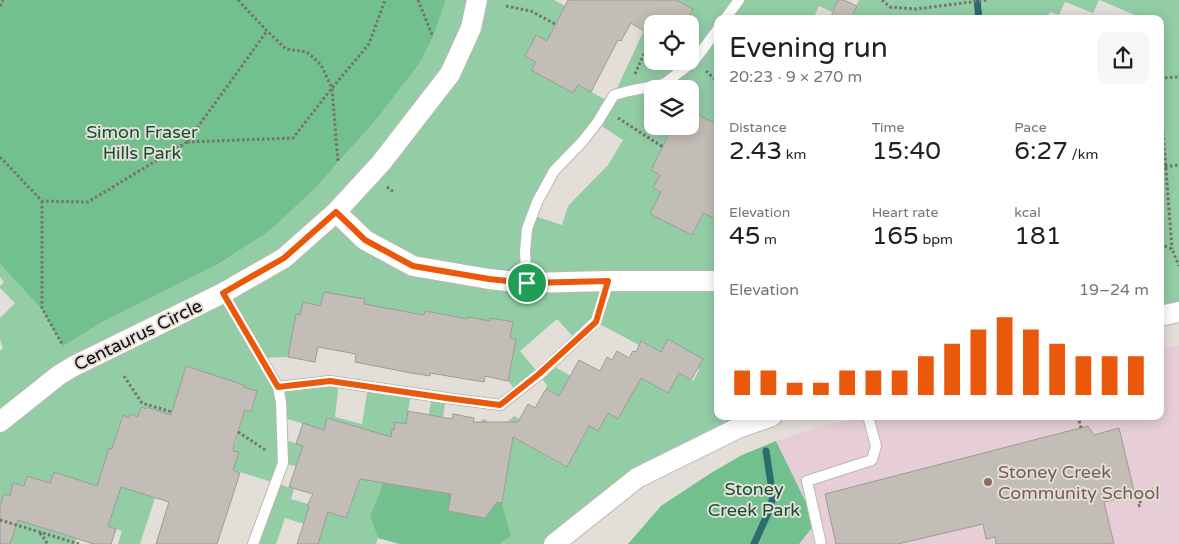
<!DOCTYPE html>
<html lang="en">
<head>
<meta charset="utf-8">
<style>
  body { margin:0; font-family:"Varela Round",sans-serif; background:#f6f6f6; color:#202124; height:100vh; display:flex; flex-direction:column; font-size:19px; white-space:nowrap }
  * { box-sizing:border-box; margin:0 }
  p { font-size:16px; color:#757577 }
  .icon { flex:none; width:28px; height:28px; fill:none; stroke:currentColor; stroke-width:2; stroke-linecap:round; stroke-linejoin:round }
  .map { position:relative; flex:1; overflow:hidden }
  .details { position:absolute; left:714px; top:15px; width:450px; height:405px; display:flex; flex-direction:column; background:#fff; border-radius:10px; box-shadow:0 2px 12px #0003 }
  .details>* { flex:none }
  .fabs { position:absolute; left:644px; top:15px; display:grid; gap:10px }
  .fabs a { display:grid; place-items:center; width:55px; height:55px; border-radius:10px; background:#fff; box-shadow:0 2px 12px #0003; font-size:25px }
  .pin { position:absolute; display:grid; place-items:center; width:42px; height:42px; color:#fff; margin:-21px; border:2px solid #fff; border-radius:50%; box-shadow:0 1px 5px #0007 }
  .round { display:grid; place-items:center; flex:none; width:52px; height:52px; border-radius:10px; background:#f6f6f6 }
  .summary { display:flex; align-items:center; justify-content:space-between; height:85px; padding:0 15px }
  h1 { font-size:28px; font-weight:600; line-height:38px }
  .metrics { display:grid; grid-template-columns:repeat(3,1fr); gap:8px; height:85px; padding:5px 15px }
  .metrics div { display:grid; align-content:center }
  .metrics b { font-size:25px; font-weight:600 }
  .metrics small { font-size:14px; font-weight:400 }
  .metrics p { font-size:14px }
  .chart { height:140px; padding:10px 15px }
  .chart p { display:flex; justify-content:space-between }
  .chart svg { width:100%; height:90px; margin-top:5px; stroke:#ea580c; stroke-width:6 }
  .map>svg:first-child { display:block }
  .education { fill:#e7ced6 }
  .green { fill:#92cda6; fill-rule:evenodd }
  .forest { fill:#71c08e }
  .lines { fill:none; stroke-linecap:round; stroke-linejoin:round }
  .stream { stroke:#2c6b6f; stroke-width:7 }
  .building { fill:#c2bdb6; stroke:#9f9a94 }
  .lane-casing { stroke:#bcb7b0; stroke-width:12 }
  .street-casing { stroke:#bcb7b0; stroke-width:22 }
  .path { stroke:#76726e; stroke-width:3; stroke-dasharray:2.5 2.5; stroke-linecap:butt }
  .lane { stroke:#fff; stroke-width:10 }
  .street { stroke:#fff; stroke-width:20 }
  .route-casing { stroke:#fff; stroke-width:10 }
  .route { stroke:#ea580c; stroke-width:6 }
  .education-dot { fill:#8d6e63; stroke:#e3ded7; stroke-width:2 }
  .labels { text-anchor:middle; stroke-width:4; stroke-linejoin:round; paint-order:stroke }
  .park-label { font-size:18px; fill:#155030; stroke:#e3ded7 }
  .street-label { font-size:18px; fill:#110f0d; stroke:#e3ded7 }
  .education-label { font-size:18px; fill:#785e54; stroke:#e3ded7; text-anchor:start }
</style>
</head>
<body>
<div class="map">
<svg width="1179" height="544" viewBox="0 0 1179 544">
  <rect width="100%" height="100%" fill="#e3ded7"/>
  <!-- education -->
  <path class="education" d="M1179,345V544H799L816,523L776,441L826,425L866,416H1160V349Z"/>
  <!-- green -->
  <path class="green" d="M446,0H554L565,6L547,41L525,56L536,62L531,70L573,93L578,85L610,102L614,95L644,30L652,36V61H690V24H685L693,9L676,0H838L832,12L819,6L813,19H718L717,125L695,113L690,123V89H652V126H673L651,170L660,175L653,188L661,192L651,214L692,235L703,213L717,220L718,416H774L637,478L554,544H500L511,536L502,503L425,435L432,396L446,398L440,434L478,441L482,419L487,420V443L507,442V422L514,416L536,428L529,446L566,467L585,434L587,425L601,418L641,378L668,393L679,373L693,381L699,370L698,368L703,359L668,339L661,352L642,341L639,345L596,322L576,340L557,319L520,351L539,374L550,364L579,381L565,399L546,389L547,385L539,375L517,392L508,381L516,339L510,338L513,323L491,319L490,321L469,317L468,319L425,311L422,328L364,305L365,299L324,293L321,306L303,302L300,315L296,314L288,357L261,358L278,387L339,383L335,417L362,424L368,387L411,393L406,424L394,430L393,429L383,483L370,516L378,538L376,544H318L304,524L285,518L276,544H253L275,483L233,470L238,452L233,451L245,410L251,412L257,391L243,387L244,385L186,367L171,415L148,407L138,417L130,414L129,418L122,416L112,449H109L99,479L155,498L140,544H118L122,531L108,526L115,504L54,473L50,483L27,476L24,486L13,483L10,496L4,494L0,506V351L3,348L0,339V318L15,303L0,288V286L4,282L0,277V264L42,308L63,346L106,320L220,263L268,232L338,163L372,125L420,63L433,37ZM597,123L623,140L608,165L568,206L562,225L532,215L554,171ZM281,417L324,430L328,418L367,430L357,483L358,484L346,518L308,506V504L291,499L294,489L276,483L283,463L301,468L317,450L282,439Z
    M859,0H1099L1093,13L1065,2L1059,15L1050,12L1047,19H857L851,16Z
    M1100,0H1179V312L1160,316V202L1161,199L1160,198V19H1136L1137,16Z
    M0,513L7,516L77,539L75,544H10Z"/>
  <!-- forest -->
  <path class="forest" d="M0,0H446L433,37L420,63L372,125L314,189L268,232L220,263L106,320L63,346L41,308L0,264Z
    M776,441L816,523L799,544H628L661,506L711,473L742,455Z
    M383,483L451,494L448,511L485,518L497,502L502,503L511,536L500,544H399L378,538L370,516Z"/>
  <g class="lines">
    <!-- stream -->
    <path class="stream" d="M977,0L979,19
      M754,544L769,511L773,497L766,451"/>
  </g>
  <!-- building -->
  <path class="building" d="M568,0H676L693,9L685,24H652V36L631,23L621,41L618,40L591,92L578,85L573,93L531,70L536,62L525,56L536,35L547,41Z
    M838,0H844L857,6L850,19H830Z
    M695,113L718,125V220L703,213L692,235L650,214L661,192L653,188L660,175L651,170L673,126H690V123Z
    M324,292L365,299L364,304L424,315L425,311L468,319V317L490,321L491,318L513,322L510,338L516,339L508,381L485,376L484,382L430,373V376L411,373L355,362L356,354L318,347L315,362L288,357L296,314L300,315L303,302L320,306Z
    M668,339L703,359L691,380L679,373L668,393L641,378L618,419L608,413L598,431L589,426L567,467L513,437L502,503L497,502L485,518L448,511L451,494L360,479L346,518L328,512L318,544H297L309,507L307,506L313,494L289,487L303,446L296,444L303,423L324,430L327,418L391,437L392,429L394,430L395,422L406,424L408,411L452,419L453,414L474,418L473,422H518L528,404L535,408L546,389L559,396L579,360L600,371L607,357L612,360L617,351L629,358L633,351L636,352L641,341L661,352Z
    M186,366L244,385L243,387L257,391L251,412L245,410L234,444L233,451L239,452L233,470L240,473L217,544H156L169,502L121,487L108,526L116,529L111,544H94L18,520L10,544H0V506L4,494L10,496L13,483L24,486L27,476L50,483L54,472L97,486L109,448L112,449L123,415L129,418L130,414L138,417L141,407L147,409V407L171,415Z
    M1088,426L1094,435L1119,428L1135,495L1104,502L1114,544H996L995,537L986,539L983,524L898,544H836L825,494Z"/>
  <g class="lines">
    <!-- lane casing -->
    <g class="lane-casing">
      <path id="lane" d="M725,19L739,0
        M527,283L525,252L527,229L537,202L554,171L582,142L597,123L614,95L629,91L664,84L694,61L718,29
        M223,293L278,387L281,402L283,463L253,544
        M278,387L330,381L446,398L500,405L539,375L596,321L609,281
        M821,544L807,481L872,460L876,446L868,416"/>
    </g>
    <!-- street casing -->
    <g class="street-casing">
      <path id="street" d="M336,212L365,240L413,266L489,279L527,283L609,281H718
        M1160,316L1179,312
        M0,422L59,375L74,366L223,293L284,258L336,212L381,163L450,74L471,28L477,0
        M554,544L637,478L738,428L772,416"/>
    </g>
    <!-- path -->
    <path class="path" d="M238,0L267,31L286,49L307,52L321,65L332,88L338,163
      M418,0L433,37
      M882,0L890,7L916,9L987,0
      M0,6L3,0
      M506,6L531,11L555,24
      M706,71L718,82
      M635,74L652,36
      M1160,78L1179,77
      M1160,93L1172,249
      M618,118L663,147
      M187,142L293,138L332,88L369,44L385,0
      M0,157L42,201L88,202L187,142L267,31
      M1160,167L1179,165
      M387,187L394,192
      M42,201V308L63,346
      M1160,244L1172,249L1179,266
      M124,376L142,403L172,412
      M1078,416L1081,428
      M238,432L267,451
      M1138,506L1141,505L1138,493L1153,489
      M0,520L79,544
      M40,533L46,541L47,544"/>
    <!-- lane -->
    <use href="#lane" class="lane"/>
    <!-- street -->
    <use href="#street" class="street"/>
  </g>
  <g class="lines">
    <!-- route casing -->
    <g class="route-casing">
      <path id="route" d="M336,212L365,240L413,266L489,279L527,283L608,281L596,322L539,374L500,405L446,398L330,381L278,387L223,293L284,258Z"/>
    </g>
    <!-- route -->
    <use href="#route" class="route"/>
  </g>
  <!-- markers -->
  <circle class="education-dot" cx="988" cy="482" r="5"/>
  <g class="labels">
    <!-- park labels -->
    <g class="park-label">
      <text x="142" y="138">Simon Fraser<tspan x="142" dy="21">Hills Park</tspan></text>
      <text x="754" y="495">Stoney<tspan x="754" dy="21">Creek Park</tspan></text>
    </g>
    <!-- street labels -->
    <g class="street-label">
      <text transform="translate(138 335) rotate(-26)" y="6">Centaurus Circle</text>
    </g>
    <!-- education labels -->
    <g class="education-label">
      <text x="998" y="478">Stoney Creek<tspan x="998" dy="21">Community School</tspan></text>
    </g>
  </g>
</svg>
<div class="fabs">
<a><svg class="icon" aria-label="locate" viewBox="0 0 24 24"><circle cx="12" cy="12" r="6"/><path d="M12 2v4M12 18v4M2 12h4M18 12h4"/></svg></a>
<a><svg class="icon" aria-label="layers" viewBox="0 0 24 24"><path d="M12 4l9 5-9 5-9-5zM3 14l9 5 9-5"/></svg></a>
</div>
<div class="pin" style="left:527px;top:283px;background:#1e9e55"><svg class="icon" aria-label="arrive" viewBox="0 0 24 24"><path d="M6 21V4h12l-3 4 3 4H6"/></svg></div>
<section class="details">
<div class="summary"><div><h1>Evening run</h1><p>20:23 · 9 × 270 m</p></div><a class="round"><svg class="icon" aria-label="share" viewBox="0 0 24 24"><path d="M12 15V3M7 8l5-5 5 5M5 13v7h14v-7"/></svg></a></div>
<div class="metrics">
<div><p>Distance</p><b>2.43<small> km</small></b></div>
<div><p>Time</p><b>15:40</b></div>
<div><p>Pace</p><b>6:27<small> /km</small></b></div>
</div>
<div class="metrics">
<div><p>Elevation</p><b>45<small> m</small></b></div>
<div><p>Heart rate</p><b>165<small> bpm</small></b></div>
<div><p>kcal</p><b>181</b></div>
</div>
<div class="chart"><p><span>Elevation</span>19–24 m</p>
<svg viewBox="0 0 160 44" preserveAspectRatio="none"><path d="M5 44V32M15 44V32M25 44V38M35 44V38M45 44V32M55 44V32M65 44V32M75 44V25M85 44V19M95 44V12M105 44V6M115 44V12M125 44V19M135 44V25M145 44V25M155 44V25"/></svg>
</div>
</section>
</div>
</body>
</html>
